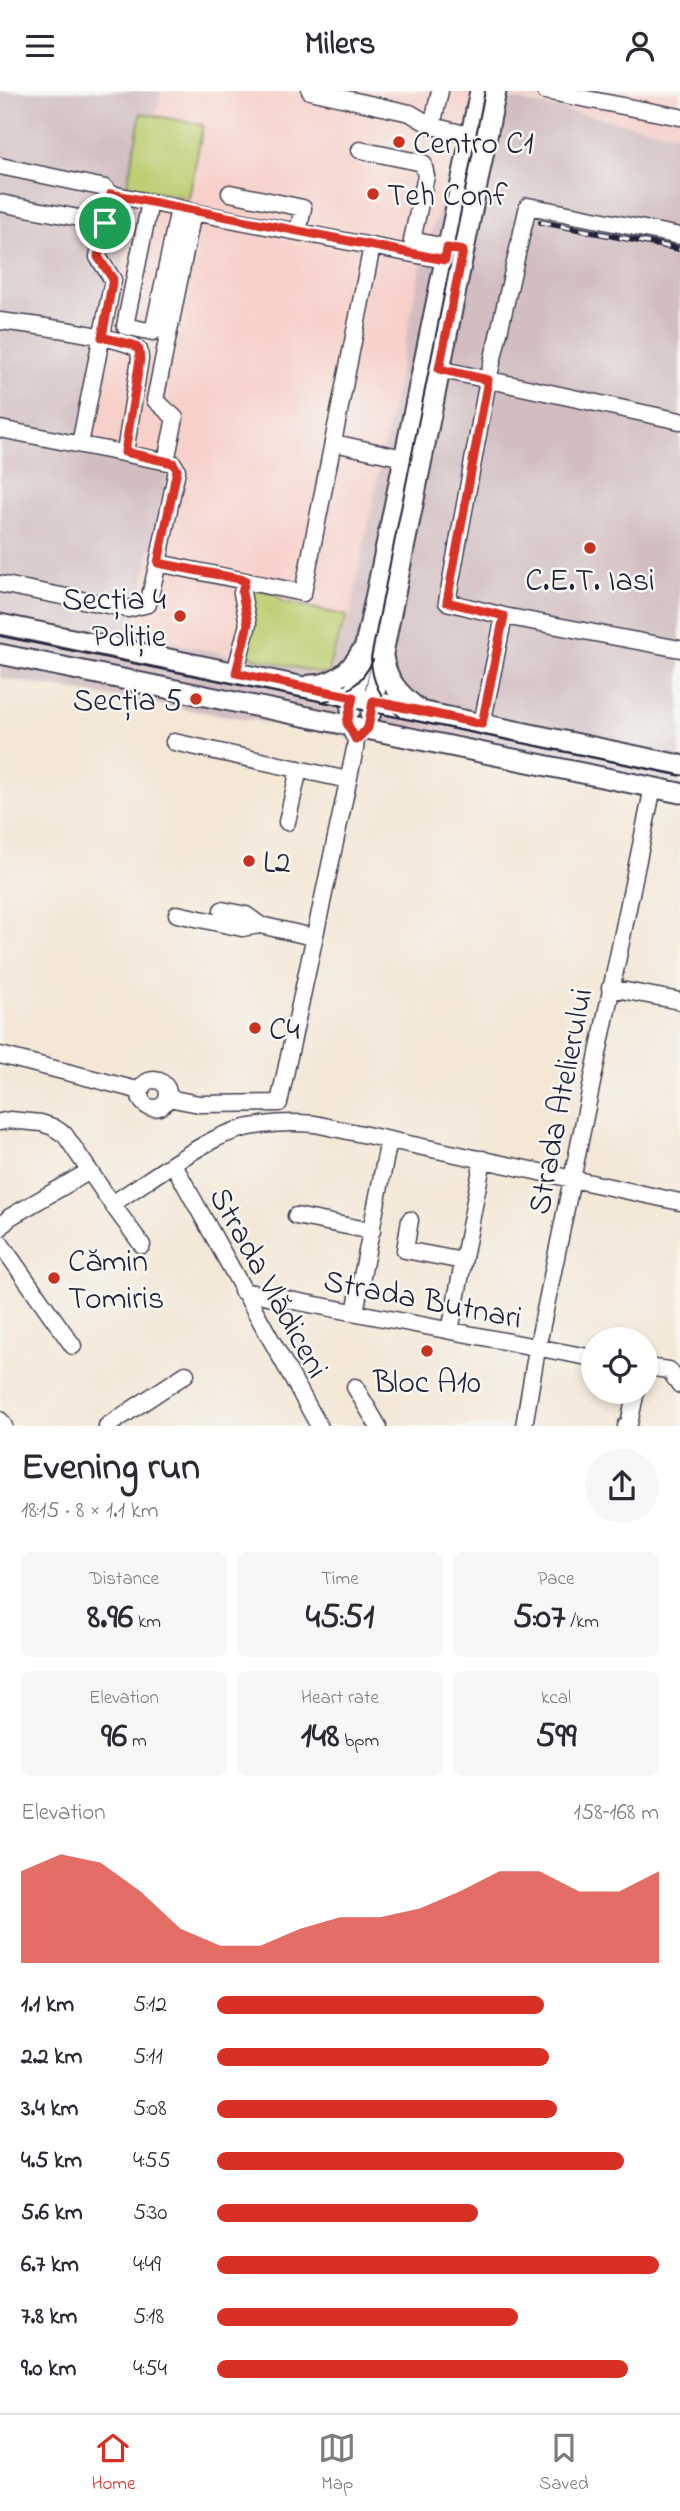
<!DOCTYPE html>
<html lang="en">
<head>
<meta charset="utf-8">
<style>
  body { margin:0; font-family:"Indie Flower",sans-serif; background:#f7f7f7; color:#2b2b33; height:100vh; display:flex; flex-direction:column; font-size:26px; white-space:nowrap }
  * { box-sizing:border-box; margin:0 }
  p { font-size:23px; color:#7c7c81 }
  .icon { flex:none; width:38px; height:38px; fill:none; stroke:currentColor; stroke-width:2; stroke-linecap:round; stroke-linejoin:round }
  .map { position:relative; height:1335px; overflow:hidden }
  .details { display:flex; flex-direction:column; background:#fff; flex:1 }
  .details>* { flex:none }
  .buttons { position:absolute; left:581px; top:1236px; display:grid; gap:14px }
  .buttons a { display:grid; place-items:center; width:77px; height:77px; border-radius:50%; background:#fff; box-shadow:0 4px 10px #0003; font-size:35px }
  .pin { position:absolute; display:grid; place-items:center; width:60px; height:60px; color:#fff; margin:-30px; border:4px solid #fff; border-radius:50%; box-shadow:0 2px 7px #0007 }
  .round { display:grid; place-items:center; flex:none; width:74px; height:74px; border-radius:37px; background:#f7f7f7 }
  .head { display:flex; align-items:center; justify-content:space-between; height:119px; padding:0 21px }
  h1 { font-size:38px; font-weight:800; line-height:52px }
  .figures { display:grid; grid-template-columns:repeat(3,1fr); gap:10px; height:119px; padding:7px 21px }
  .figures div { display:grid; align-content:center; border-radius:10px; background:#f7f7f7; text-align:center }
  .figures b { font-size:35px; font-weight:800 }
  .figures small { font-size:19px; font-weight:400 }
  .figures p { font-size:19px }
  .chart { height:196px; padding:14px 21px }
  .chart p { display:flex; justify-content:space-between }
  .chart svg { width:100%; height:126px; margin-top:7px; fill:#d93025; opacity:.7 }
  ul { padding:0 21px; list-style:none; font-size:23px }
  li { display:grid; grid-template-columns:112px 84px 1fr; align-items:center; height:52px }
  li i { height:18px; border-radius:9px; background:#d93025 }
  header { display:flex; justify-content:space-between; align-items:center; height:91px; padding:0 21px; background:#fff; font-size:32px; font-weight:800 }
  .tab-bar { display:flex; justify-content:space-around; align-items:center; height:98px; border-top:2px solid #e1e1e2; background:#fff; font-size:19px; color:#7c7c81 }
  .tab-bar a { display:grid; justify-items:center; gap:4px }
  .tab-bar .active { color:#d93025 }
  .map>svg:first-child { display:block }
  .built { fill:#f7d0c9 }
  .industrial { fill:#d2bec1 }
  .green { fill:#bdce71; stroke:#707856; stroke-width:2 }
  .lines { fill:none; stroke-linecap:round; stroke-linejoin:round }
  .minor-casing { stroke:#424052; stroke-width:19 }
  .major-casing { stroke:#424052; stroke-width:23 }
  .minor { stroke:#fff; stroke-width:16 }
  .major { stroke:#fff; stroke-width:19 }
  .tram { stroke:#22223b; stroke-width:2 }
  .rail-casing { stroke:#22223b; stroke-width:6 }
  .rail { stroke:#f6f6f2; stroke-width:3.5; stroke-dasharray:10; stroke-linecap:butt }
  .route-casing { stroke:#fff; stroke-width:14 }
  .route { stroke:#d93025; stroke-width:9 }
  .poi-dot { fill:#c8321e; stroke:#f6f6f2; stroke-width:2.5 }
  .labels { text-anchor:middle; stroke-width:5; stroke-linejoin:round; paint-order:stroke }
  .poi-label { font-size:32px; fill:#22223b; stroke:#f6f6f2; text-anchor:start }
  .street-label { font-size:32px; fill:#22223b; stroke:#f6f6f2 }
</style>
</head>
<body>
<header><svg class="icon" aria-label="menu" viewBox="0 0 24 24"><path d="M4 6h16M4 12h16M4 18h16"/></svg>Milers<svg class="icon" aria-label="person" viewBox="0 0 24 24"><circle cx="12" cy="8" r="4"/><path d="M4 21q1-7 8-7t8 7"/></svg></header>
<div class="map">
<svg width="680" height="1335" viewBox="0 0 680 1335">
  <rect width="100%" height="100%" fill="#f6f6f2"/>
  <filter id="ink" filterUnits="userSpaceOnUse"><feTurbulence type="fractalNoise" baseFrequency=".0143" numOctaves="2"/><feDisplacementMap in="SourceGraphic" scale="14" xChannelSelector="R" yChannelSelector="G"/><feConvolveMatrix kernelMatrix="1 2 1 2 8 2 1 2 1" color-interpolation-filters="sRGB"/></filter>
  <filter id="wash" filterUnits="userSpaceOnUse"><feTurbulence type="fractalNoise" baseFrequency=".00686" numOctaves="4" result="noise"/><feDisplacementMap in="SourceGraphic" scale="28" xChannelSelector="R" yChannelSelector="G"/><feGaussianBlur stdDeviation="1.57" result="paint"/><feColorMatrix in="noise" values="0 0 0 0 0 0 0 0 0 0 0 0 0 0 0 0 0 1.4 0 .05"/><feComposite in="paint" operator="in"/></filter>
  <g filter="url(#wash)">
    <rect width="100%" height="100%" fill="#f4e7d5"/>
    <!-- built -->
    <path class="built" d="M161,0H478L421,172L350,524L332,571L333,581L328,586L132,543L171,370L85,352Z
      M486,0H680V41L676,43Z"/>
    <!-- industrial -->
    <path class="industrial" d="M0,0H161L85,352L171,369L132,542L328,586L333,581L332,571L350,524L421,172L478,0L676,43L680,41V705L641,695L0,587Z"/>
    <!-- green -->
    <path class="green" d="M141,22L203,34L189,107L127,95Z
      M261,499L277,503L282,510L347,525L330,572V580L327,584L254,567L246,562L255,517L249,513V502Z"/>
  </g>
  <g filter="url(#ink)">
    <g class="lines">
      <!-- minor casing -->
      <g class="minor-casing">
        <path id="minor" d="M310,0L410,22L432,35L481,47
          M545,0L680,26
          M432,35L440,0
          M360,59L423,72L426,85L412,149L458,159
          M0,75L105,97L111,103L187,119
          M230,102L303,117L298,141
          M150,111L125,235L153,241L179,118
          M0,112L105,132
          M680,145L528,115L488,289L447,511L504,525L680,558
          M0,230C25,233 124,245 139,259L140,268L125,361
          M429,276L680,330
          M0,338L173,372L177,379L158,472
          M334,352L413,369
          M80,353L113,189L98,166L111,103
          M166,370L175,327L155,309L193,121L455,171
          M0,493L128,518L148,513L158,472L303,502L372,155
          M235,582L248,533L242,502L245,490
          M482,633L504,525
          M174,651L348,689
          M287,731L299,678
          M222,819L246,824L260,834L313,846
          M177,823L242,837L260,834
          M610,897L680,910
          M0,964L141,1000
          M140 1003a14 14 0 1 1 28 0a14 14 0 1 1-28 0Z
          M168,1007L199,1013L279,1012L355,658L356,649L347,632
          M0,1031L10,1029L41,1032L53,1036L65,1044L112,1113C145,1092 178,1067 213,1049C243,1033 283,1030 315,1033L680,1111
          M174,1074L319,1335
          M112,1113L142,1154
          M296,1125L372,1140
          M410,1129L405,1159L463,1170
          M0,1137L10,1126L88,1081
          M0,1152L73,1255
          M242,1200L593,1267
          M355,1221L389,1049
          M450,1240L483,1068
          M646,1276L669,1279L680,1294
          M355,1296L378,1335
          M0,1329L4,1335
          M107,1335L186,1283
          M524,1335L537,1258L653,696
          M626,1335L629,1333L636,1300"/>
      </g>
      <!-- major casing -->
      <g class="major-casing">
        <path id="major" d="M0,533L680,674
          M0,563L680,702
          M383,565C386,589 400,604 417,617
          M310,594C334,594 350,581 361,561
          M351,618L370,532L480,0
          M371,622L496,0"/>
      </g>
      <!-- minor -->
      <use href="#minor" class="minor"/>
      <!-- major -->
      <use href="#major" class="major"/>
      <!-- tram -->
      <path class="tram" d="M0,545L680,684
        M321,611C344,606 363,591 373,569
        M401,627C383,611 371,591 371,567L485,0"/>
      <!-- rail casing -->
      <g class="rail-casing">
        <path id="rail" d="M541,131L680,158"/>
      </g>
      <!-- rail -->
      <use href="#rail" class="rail"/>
    </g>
  </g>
  <g class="lines" filter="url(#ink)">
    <!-- route casing -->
    <g class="route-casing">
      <path id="route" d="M111,103L445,169L447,157L463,160L439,278L488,289L447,511L504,525L482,633L373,610L368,637L356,649L347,632L353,606L236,582L248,533L242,502L245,489L158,472L177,379L173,372L125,361L140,268L139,259L134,254L102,246L113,188L98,166Z"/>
    </g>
    <!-- route -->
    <use href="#route" class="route"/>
  </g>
  <!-- markers -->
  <g class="poi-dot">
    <circle cx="399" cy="51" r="7"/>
    <circle cx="373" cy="103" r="7"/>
    <circle cx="590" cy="457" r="7"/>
    <circle cx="180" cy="525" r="7"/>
    <circle cx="196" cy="608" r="7"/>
    <circle cx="249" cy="770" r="7"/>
    <circle cx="255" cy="937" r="7"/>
    <circle cx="54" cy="1187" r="7"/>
    <circle cx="427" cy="1260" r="7"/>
  </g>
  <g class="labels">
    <!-- poi labels -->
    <g class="poi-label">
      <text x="413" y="62">Centro C1</text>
      <text x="387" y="114">Teh Conf</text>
      <text x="590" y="499" text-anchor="middle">C.E.T. Iasi</text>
      <text x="166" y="518" text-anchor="end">Secția 4<tspan x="166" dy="37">Poliție</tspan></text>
      <text x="182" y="619" text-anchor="end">Secția 5</text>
      <text x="263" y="781">L2</text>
      <text x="269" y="948">C4</text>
      <text x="68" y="1180">Cămin<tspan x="68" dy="37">Tomiris</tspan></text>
      <text x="427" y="1301" text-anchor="middle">Bloc A10</text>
    </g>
    <!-- street labels -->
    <g class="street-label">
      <text transform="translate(559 1010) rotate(-79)" y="11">Strada Atelierului</text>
      <text transform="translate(270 1191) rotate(61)" y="11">Strada Vlădiceni</text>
      <text transform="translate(423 1207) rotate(11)" y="11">Strada Butnari</text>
    </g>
  </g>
</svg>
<div class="buttons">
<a><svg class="icon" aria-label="locate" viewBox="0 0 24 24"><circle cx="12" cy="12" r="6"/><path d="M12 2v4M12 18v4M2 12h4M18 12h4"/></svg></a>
</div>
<div class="pin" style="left:105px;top:132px;background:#1e9e55"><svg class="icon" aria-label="arrive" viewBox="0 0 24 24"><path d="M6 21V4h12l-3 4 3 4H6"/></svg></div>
</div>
<section class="details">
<div class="head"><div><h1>Evening run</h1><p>18:15 · 8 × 1.1 km</p></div><a class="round"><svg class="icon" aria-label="share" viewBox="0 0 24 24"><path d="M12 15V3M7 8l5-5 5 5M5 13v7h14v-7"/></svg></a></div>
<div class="figures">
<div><p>Distance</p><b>8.96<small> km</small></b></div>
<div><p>Time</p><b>45:51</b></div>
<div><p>Pace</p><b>5:07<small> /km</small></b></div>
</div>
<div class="figures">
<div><p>Elevation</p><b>96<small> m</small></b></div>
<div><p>Heart rate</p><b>148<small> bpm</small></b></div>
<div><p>kcal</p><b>599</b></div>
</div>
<div class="chart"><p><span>Elevation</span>158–168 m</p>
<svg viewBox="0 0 160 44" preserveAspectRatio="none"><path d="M0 44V12L10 6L20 9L30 19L40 32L50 38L60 38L70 32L80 28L90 28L100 25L110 19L120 12L130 12L140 19L150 19L160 12V44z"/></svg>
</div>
<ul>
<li><b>1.1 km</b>5:12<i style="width:74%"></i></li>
<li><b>2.2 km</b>5:11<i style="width:75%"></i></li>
<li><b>3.4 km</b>5:08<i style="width:77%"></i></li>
<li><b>4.5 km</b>4:55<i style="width:92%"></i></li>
<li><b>5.6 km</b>5:30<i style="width:59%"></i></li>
<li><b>6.7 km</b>4:49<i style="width:100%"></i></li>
<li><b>7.8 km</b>5:18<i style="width:68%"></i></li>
<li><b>9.0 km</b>4:54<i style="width:93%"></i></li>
</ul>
</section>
<nav class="tab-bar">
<a class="active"><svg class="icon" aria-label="home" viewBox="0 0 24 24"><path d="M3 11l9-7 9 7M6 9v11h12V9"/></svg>Home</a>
<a><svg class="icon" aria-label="map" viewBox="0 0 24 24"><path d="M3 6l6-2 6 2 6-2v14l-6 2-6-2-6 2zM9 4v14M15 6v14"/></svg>Map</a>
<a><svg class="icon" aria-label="saved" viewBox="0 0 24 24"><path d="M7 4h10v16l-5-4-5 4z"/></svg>Saved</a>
</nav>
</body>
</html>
